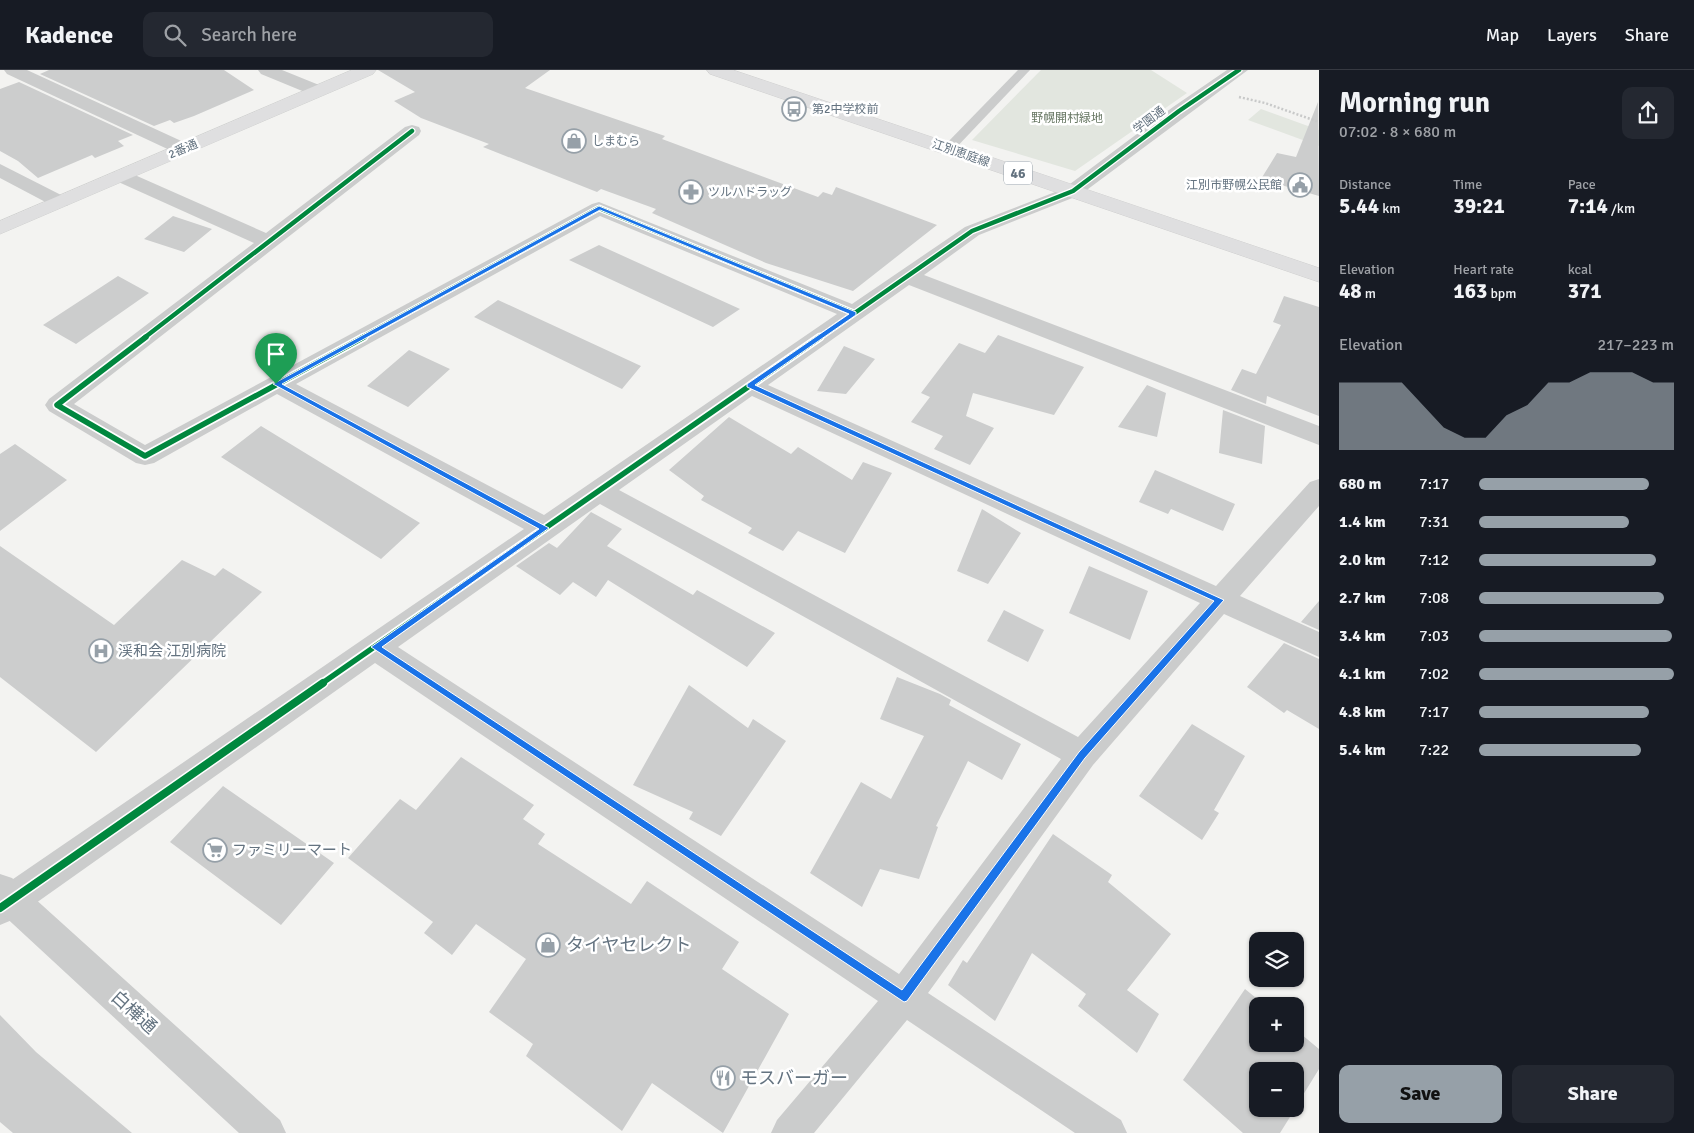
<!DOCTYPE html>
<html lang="en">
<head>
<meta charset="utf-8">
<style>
  body { margin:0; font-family:Signika,"Noto Sans JP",sans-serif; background:#242831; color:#f1f3f6; height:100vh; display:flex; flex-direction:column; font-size:19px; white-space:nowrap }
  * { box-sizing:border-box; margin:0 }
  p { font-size:16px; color:#9ea1a6 }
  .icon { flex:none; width:28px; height:28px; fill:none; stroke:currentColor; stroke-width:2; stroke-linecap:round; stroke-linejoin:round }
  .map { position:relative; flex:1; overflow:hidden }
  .panel { display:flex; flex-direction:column; background:#171b24; width:375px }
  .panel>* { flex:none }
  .controls { position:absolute; left:1249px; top:862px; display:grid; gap:10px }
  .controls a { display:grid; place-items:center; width:55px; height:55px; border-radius:10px; background:#171b24; box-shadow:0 1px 4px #0004; font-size:25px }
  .pin { position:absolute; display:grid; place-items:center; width:42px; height:42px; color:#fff; margin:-51px -21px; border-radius:50% 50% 50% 0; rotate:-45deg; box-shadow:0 0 5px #0007 }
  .pin .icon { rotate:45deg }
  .round { display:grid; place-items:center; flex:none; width:52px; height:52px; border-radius:10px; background:#242831 }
  .head { display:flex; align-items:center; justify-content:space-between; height:85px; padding:0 20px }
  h1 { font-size:28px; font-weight:800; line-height:38px }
  .metrics { display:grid; grid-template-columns:repeat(3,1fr); gap:8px; height:85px; padding:5px 20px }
  .metrics div { display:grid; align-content:center }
  .metrics b { font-size:21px; font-weight:800 }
  .metrics small { font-size:14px; font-weight:400 }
  .metrics p { font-size:14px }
  .chart { height:140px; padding:10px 20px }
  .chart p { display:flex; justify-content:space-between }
  .chart svg { width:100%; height:90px; margin-top:5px; fill:#96a0a8; opacity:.7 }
  .primary-button { display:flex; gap:10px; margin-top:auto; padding:10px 20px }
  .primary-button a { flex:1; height:58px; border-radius:10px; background:#96a0a8; color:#111; font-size:20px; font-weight:800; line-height:58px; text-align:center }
  .primary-button a+a { background:#242831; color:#f1f3f6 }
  ul { padding:0 20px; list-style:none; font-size:16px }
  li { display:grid; grid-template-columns:80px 60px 1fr; align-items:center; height:38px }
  li i { height:12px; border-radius:6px; background:#96a0a8 }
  header { display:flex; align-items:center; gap:30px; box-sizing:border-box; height:70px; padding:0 25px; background:#171b24; border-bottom:1px solid #363941 }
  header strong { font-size:24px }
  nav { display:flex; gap:28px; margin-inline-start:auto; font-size:18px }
  .search { width:350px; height:45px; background:#242831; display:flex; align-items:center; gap:12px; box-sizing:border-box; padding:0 18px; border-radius:10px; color:#9ea1a6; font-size:19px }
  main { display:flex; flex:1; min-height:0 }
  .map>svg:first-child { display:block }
  .green { fill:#e2e6df }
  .building { fill:#cccdcd }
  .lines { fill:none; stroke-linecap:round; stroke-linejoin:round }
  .secondary-casing { stroke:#d0d1d0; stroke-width:1 }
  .primary-casing { stroke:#cfcfcf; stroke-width:1 }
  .path { stroke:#c8c9c9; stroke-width:2.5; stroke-dasharray:2 2; stroke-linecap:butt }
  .service { fill:#cbcccc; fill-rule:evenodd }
  .minor { fill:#cbcccc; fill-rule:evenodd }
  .tertiary { fill:#cbcccc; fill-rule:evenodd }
  .secondary { fill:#dfdfe0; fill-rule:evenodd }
  .primary { fill:#dfdfe0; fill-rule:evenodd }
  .cycleway-far2-casing { stroke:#fff; stroke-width:7 }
  .cycleway-far1-casing { stroke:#fff; stroke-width:9 }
  .cycleway-casing { stroke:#fff; stroke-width:11 }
  .cycleway-far2 { stroke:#00873e; stroke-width:4.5 }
  .cycleway-far1 { stroke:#00873e; stroke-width:5.5 }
  .cycleway { stroke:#00873e; stroke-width:8 }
  .route { fill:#1a73e8; stroke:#fff; fill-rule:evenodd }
  .labels { text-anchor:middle; stroke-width:5; stroke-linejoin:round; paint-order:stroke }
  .far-poi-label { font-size:12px; fill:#647380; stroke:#fff; text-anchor:start }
  .far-park-label { font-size:12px; fill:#677763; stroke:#fff }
  .far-street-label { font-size:12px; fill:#647380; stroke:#fff }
  .shield { fill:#fff; stroke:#929da6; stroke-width:1 }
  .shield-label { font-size:14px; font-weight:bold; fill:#647380 }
  .poi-label { font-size:15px; fill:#647380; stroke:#fff; text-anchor:start }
  .near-poi-label { font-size:18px; fill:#647380; stroke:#fff; text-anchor:start }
  .near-street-label { font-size:18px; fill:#647380; stroke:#fff }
</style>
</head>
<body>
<header>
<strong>Kadence</strong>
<div class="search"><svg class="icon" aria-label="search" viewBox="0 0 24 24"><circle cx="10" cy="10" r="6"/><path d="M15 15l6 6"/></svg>Search here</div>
<nav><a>Map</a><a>Layers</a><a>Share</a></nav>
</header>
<main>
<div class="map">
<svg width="1319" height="1063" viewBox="0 0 1319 1063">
  <rect width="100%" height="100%" fill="#f3f3f1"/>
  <!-- green -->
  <path class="green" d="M1041,0H1151L1187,23L1075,101L972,70Z
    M1261,39L1319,60V76L1248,50Z"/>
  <!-- building -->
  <path class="building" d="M49,0H224L254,20L194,46L174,53L170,50L154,56L40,4Z
    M378,0H550L525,18L665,66L662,69L818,127L823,122L832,125L836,117L937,155L853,221L766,193L652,143L656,139L601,119L597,122L483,77L489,74L421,48L394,31L415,22Z
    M19,12L133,65L118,71L124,76L95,88L92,85L38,108L18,91L0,81V19Z
    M1318,32L1319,126L1261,109L1277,83L1296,87Z
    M173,146L212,159L184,182L144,169Z
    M599,175L740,239L713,257L569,190Z
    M118,206L149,223L76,274L43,255Z
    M1284,226L1319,237V346L1267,326L1266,334L1231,320L1242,299L1256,304L1281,255L1273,252Z
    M498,230L641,296L622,319L474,247Z
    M998,265L1084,297L1054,345L973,323L966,346L994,358L970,395L934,379L943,366L911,352L930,327L921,323L959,273L985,283Z
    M844,276L875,289L846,324L817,321Z
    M409,280L450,299L408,337L367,316Z
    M1147,315L1166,323L1157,367L1118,357Z
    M1223,340L1265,356L1262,394L1219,383Z
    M729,347L791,384L798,377L852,410L863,392L892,403L845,483L798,461L783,481L748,463L752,458L701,430L704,426L669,400Z
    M261,356L420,453L381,489L221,387Z
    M15,374L67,410L0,461V384Z
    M1155,400L1235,434L1223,461L1171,439L1168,444L1139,432Z
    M982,439L1021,463L988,514L957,501Z
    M591,442L622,459L607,476L693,525L697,520L775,563L747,597L608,510L596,527L573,512L560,525L516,496L549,473L557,478Z
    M0,476L114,555L182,490L215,506L223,498L262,522L96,682L0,607Z
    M1089,496L1148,521L1130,570L1069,543Z
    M1319,531V560L1301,552Z
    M1004,540L1044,560L1028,592L987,571Z
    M1284,573L1319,589V659L1287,640L1284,643L1247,617Z
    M897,607L940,624L951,630L949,635L1021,674L1002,710L968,691L936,756L938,757L919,809L880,799L862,837L810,803L861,712L891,729L924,666L880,649Z
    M689,615L748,658L753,649L786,671L721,766L689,749L693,742L633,715Z
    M1192,654L1245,686L1214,740L1219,743L1202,770L1139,726Z
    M461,687L534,735L523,749L545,764L538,774L631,834L647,811L739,872L722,899L789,944L723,1063L652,1013L622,1061L526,986L533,974L489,942L526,889L476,854L452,885L424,863L433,852L348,788L400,729L416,740Z
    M223,716L334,793L281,855L170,772Z
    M1053,764L1112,805L1108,812L1171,864L1127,920L1159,944L1137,983L1078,936L1086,924L1032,883L995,951L948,915L963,890L967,893Z
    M1245,919L1266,936H1258V974H1295V959L1319,979V999L1295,1038V1001H1258V1039H1295L1280,1063H1243L1183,1010Z
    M0,945L36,982L132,1063H13L0,1052Z"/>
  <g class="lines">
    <!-- secondary casing -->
    <g class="secondary-casing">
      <path id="secondary" d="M352,0H376L373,4L0,164V151Z"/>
    </g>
    <!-- primary casing -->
    <g class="primary-casing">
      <path id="primary" d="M707,0H733L1319,198V212L710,4Z"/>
    </g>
    <!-- path -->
    <path class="path" d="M1239,27L1265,33L1319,52"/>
    <!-- service -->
    <path class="service" d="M1018,0H1030L952,82H944L942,79L944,76Z"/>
    <!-- minor -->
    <path class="minor" d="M4,0H27L190,75L192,79L190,83H176L7,4Z
      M258,0H282L324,17L327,21L324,25H312L261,4Z
      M412,55L419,57L421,61L419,65L74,334L145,375L592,134L599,132L852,234L965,157L1073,115L1080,117L1083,121L1080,125L979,165L924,205L1319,356V375L909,215L768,315L1216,516L1310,412L1319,409V436L1240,526L1319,562V587L1224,544L1093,695L928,923L1121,1050L1127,1063H1075L907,950L814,1063H771L777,1050L878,931L375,593L12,850L0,855V818L524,459L277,324L154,393L145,395L136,393L49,341L45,335L49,329L254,173L114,110L111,106L114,102H128L266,163L405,57ZM600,146L837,244L544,445L296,314ZM752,326L1200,533L1078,667L619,420ZM600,434L1061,689L899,904L398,577Z
      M0,94L67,128L70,132L67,136H53L0,108Z"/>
    <!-- tertiary -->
    <path class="tertiary" d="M1227,0H1248L1080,125H1066L1063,121L1066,117L1173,37Z
      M0,804L12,808L280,1050L286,1063H239L0,842Z"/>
    <!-- secondary -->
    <use href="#secondary" class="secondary"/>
    <!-- primary -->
    <use href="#primary" class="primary"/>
    <!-- cycleway-far2 casing -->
    <g class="cycleway-far2-casing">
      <path id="cycleway-far2" d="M144,268L412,61
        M361,268L599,138L854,243
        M819,268L972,161L1073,121L1179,41L1239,0"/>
    </g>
    <!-- cycleway-far1 casing -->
    <g class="cycleway-far1-casing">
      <path id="cycleway-far1" d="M146,267L57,335L145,386L364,267
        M321,614L820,267"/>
    </g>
    <!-- cycleway casing -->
    <g class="cycleway-casing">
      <path id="cycleway" d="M0,838L323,613"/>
    </g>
    <!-- cycleway-far2 -->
    <use href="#cycleway-far2" class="cycleway-far2"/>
    <!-- cycleway-far1 -->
    <use href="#cycleway-far1" class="cycleway-far1"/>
    <!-- cycleway -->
    <use href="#cycleway" class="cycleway"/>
  </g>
  <!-- route -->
  <path class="route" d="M599,136L856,242V245L755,315L1224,530L1085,688L907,931L904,932L371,577L539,459L273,314ZM600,140L849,244L747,314V317L1214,531L1079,682L902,920L382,577L549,458L282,314Z"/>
  <!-- icons -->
  <defs>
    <g id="bus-ring" transform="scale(1.25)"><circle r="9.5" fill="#fff" stroke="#96a0a8" stroke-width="1.5"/><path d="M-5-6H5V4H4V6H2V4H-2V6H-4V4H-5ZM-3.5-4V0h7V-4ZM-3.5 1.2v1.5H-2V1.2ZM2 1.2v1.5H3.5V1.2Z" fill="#96a0a8"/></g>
    <g id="shop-ring" transform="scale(1.25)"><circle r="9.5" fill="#fff" stroke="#96a0a8" stroke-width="1.5"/><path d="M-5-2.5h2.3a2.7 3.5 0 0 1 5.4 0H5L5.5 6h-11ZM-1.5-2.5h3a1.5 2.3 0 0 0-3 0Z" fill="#96a0a8"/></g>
    <g id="civic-ring" transform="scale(1.25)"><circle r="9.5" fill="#fff" stroke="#96a0a8" stroke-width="1.5"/><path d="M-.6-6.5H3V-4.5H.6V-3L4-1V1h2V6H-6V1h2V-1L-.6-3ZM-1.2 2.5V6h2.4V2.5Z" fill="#96a0a8"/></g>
    <g id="pharmacy-ring" transform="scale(1.25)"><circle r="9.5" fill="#fff" stroke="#96a0a8" stroke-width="1.5"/><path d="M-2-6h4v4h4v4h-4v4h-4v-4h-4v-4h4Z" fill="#96a0a8"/></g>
    <g id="hospital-ring" transform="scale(1.25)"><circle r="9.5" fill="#fff" stroke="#96a0a8" stroke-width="1.5"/><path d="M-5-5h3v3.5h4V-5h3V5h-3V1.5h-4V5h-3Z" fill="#96a0a8"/></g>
    <g id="supermarket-ring" transform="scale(1.25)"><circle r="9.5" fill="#fff" stroke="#96a0a8" stroke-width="1.5"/><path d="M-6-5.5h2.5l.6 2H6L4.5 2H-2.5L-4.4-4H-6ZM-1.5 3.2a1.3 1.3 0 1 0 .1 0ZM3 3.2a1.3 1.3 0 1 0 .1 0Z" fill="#96a0a8"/></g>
    <g id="restaurant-ring" transform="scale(1.25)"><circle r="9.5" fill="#fff" stroke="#96a0a8" stroke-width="1.5"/><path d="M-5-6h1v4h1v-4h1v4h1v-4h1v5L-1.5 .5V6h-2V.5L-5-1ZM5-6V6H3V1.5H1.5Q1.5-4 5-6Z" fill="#96a0a8"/></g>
  </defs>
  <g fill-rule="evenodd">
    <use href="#bus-ring" x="794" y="39"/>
    <use href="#shop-ring" x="574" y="71"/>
    <use href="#civic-ring" x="1300" y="115"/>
    <use href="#pharmacy-ring" x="691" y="122"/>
    <use href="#hospital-ring" x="101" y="581"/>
    <use href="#supermarket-ring" x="215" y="780"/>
    <use href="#shop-ring" x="548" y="875"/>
    <use href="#restaurant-ring" x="723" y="1008"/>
  </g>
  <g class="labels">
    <!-- far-poi labels -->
    <g class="far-poi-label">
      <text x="812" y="43">第2中学校前</text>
      <text x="592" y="75">しまむら</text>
      <text x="1282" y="119" text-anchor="end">江別市野幌公民館</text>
      <text x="708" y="126">ツルハドラッグ</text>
    </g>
    <!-- far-park labels -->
    <g class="far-park-label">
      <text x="1067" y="52">野幌開村緑地</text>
    </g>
    <!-- far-street labels -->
    <g class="far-street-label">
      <text transform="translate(1149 50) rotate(-37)" y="4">学園通</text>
      <text transform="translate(183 79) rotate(-23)" y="4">2番通</text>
      <text transform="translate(961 83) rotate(19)" y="4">江別恵庭線</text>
    </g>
    <!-- shield labels -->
    <rect class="shield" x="1004" y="91.5" width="28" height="23" rx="4"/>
    <g class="shield-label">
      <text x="1018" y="108">46</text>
    </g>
    <!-- poi labels -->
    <g class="poi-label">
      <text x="118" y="586">渓和会 江別病院</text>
      <text x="232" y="785">ファミリーマート</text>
    </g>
    <!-- near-poi labels -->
    <g class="near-poi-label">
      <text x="566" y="881">タイヤセレクト</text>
      <text x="740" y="1014">モスバーガー</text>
    </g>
    <!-- near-street labels -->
    <g class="near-street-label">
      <text transform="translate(134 942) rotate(42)" y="6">白樺通</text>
    </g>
  </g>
</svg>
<div class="controls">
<a><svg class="icon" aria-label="layers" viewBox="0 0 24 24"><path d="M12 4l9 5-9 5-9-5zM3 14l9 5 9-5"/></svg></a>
<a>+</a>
<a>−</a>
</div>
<div class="pin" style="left:276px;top:314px;background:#1e9e55"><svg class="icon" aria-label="arrive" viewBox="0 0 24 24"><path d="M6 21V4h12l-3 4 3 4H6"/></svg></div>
</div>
<section class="panel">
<div class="head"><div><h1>Morning run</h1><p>07:02 · 8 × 680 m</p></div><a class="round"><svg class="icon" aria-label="share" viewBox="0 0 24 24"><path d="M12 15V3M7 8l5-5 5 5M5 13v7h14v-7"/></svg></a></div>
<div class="metrics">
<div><p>Distance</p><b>5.44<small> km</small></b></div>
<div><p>Time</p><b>39:21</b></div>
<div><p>Pace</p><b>7:14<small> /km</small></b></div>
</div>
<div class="metrics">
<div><p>Elevation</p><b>48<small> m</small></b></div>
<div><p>Heart rate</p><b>163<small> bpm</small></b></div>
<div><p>kcal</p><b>371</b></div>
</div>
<div class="chart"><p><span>Elevation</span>217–223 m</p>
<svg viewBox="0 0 160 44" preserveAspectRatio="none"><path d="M0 44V11L10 11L20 11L30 11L40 22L50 33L60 38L70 38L80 27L90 22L100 11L110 11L120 6L130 6L140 6L150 11L160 11V44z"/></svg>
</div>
<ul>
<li><b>680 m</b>7:17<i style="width:87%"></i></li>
<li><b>1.4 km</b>7:31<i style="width:77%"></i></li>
<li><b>2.0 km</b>7:12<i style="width:91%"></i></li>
<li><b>2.7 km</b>7:08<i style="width:95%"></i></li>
<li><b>3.4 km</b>7:03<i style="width:99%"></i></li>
<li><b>4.1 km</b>7:02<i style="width:100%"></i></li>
<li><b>4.8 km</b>7:17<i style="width:87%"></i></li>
<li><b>5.4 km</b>7:22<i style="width:83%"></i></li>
</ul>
<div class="primary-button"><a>Save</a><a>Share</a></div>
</section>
</main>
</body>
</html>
